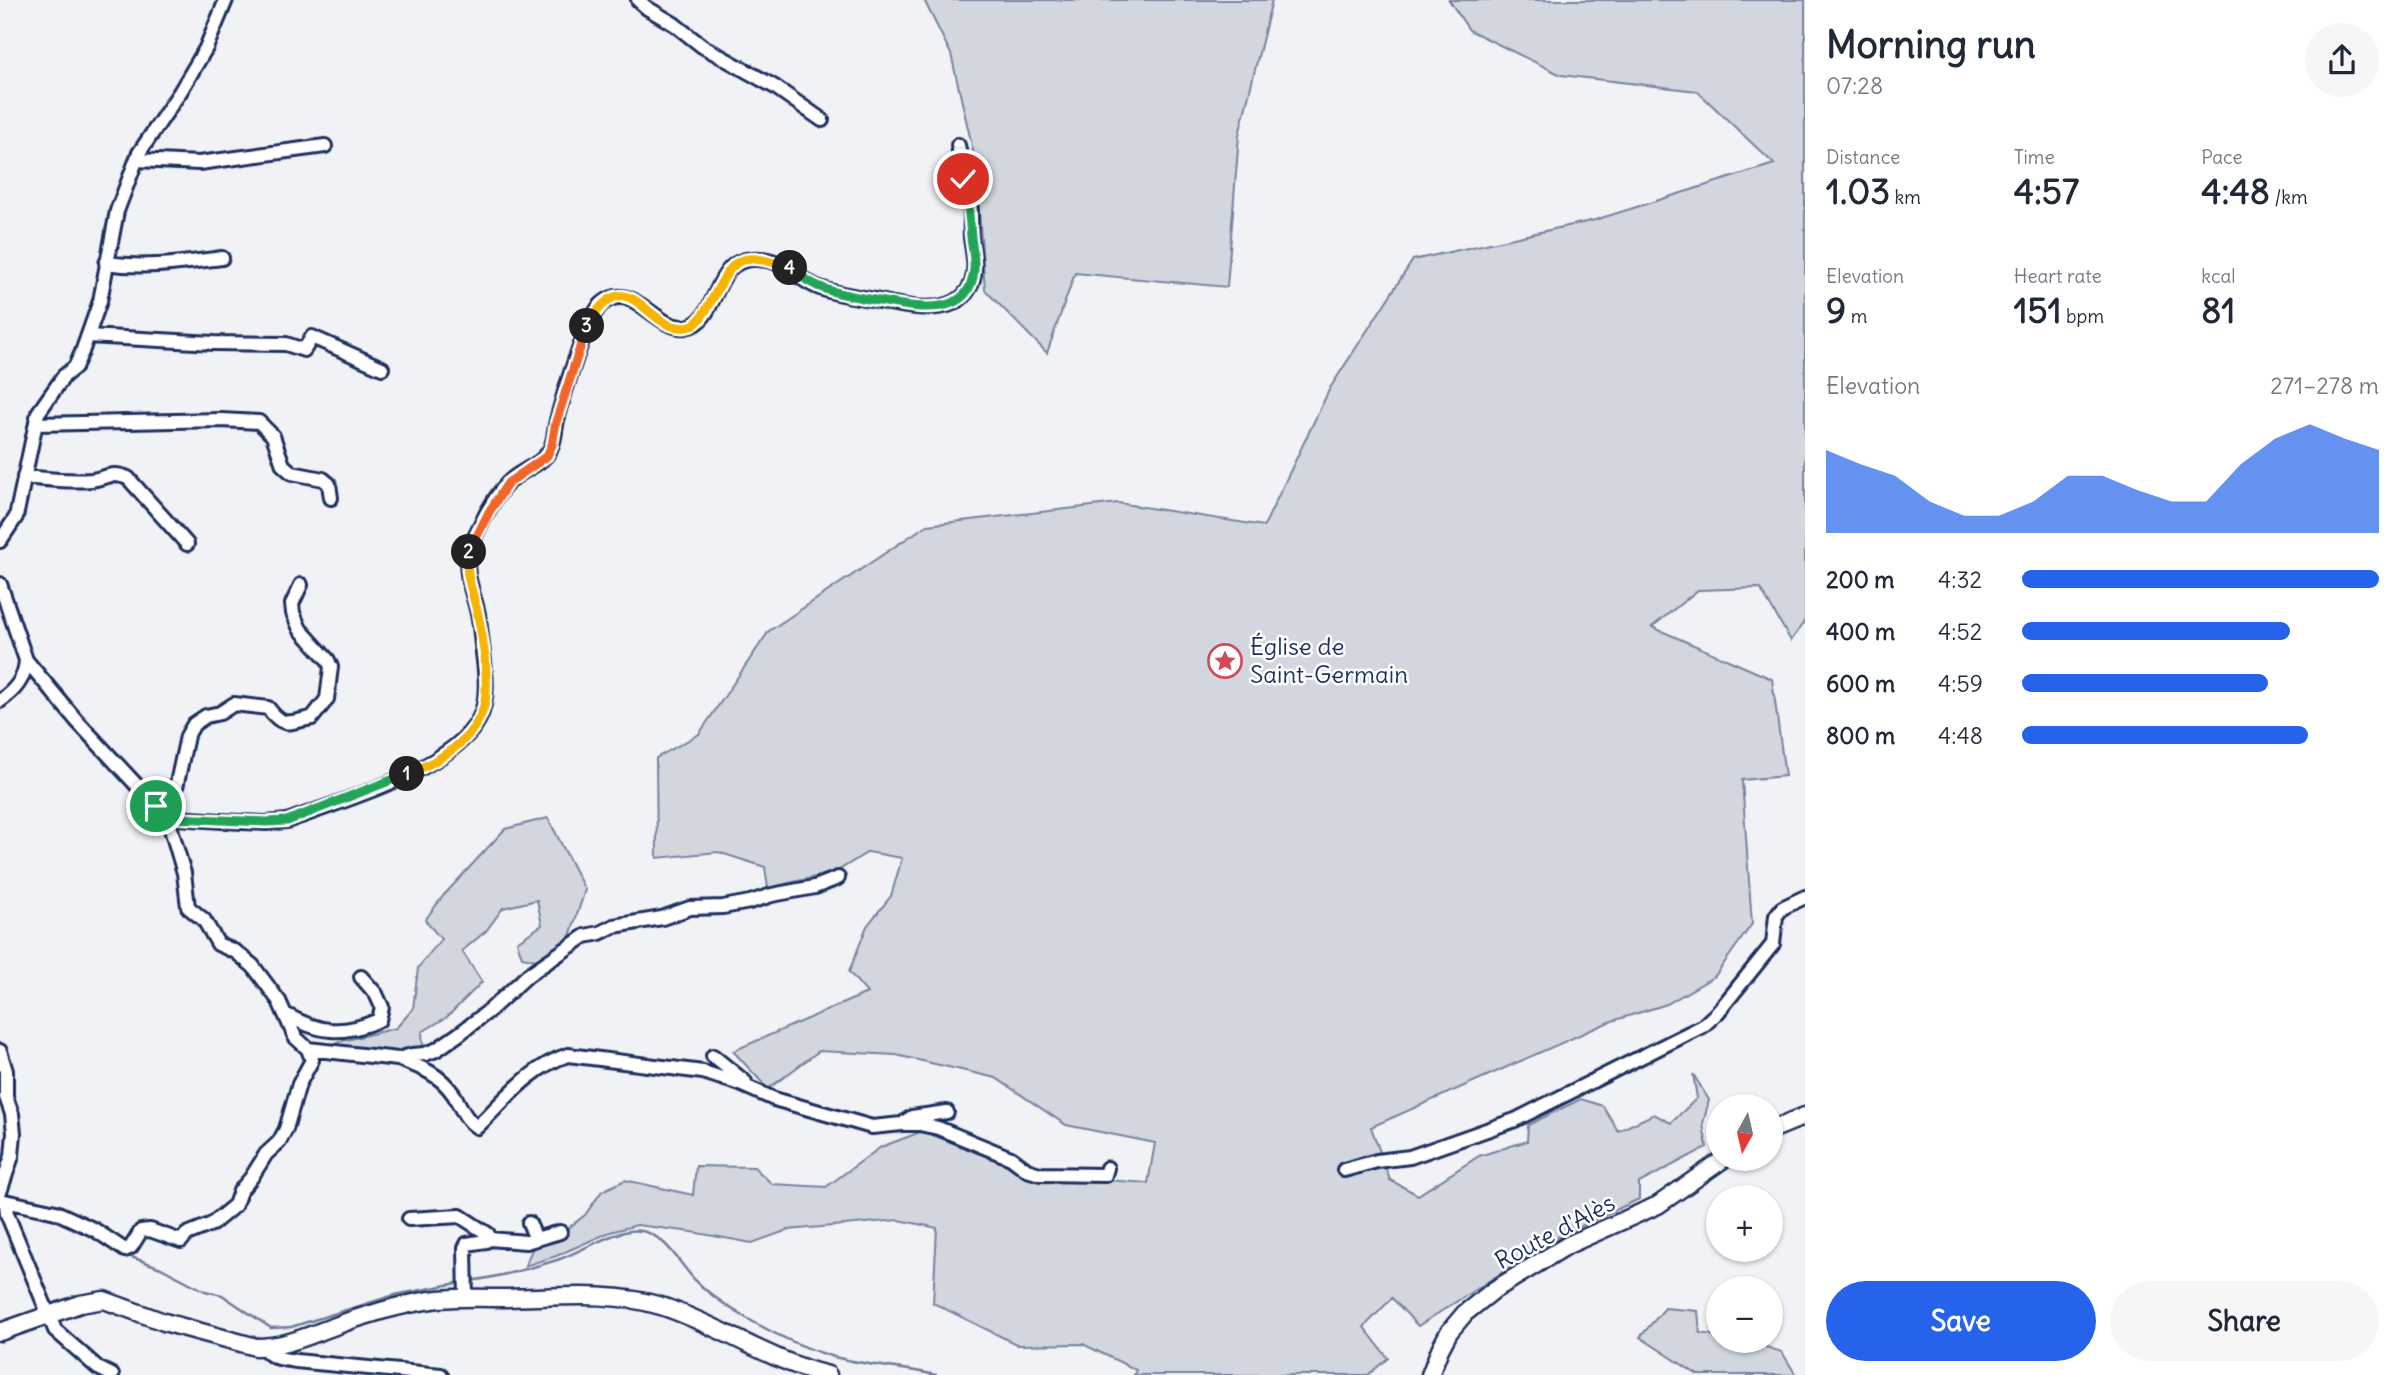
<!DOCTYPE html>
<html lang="en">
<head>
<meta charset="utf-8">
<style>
  body { margin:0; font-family:Delius,sans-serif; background:#f6f6f7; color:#1f2937; height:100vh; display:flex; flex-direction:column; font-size:26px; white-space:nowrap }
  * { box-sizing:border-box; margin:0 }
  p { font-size:23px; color:#747a83 }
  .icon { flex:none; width:38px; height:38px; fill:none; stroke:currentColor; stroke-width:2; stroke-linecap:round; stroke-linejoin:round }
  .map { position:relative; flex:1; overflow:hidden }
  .side { display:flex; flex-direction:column; background:#fff; width:595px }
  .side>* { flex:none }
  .needle { width:46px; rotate:188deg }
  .controls { position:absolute; left:1706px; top:1094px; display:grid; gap:14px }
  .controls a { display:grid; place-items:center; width:77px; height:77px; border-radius:50%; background:#fff; box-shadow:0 2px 5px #0004; font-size:35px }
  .pin { position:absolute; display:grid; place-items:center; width:60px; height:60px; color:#fff; margin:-30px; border:4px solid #fff; border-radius:50%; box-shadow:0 2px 7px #0007 }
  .km { position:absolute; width:35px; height:35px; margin:-18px; border-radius:50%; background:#222; color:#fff; font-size:19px; line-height:35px; text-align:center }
  .round { display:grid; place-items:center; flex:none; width:74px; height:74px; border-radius:37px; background:#f6f6f7 }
  .head { display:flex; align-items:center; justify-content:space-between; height:119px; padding:0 21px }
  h1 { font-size:38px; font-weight:700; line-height:52px }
  .stats { display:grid; grid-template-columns:repeat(3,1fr); gap:10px; height:119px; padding:7px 21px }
  .stats div { display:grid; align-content:center }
  .stats b { font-size:35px; font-weight:700 }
  .stats small { font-size:19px; font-weight:400 }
  .stats p { font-size:19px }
  .chart { height:196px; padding:14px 21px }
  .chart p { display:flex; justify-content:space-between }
  .chart svg { width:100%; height:126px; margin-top:7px; fill:#2563eb; opacity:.7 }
  .primary-button { display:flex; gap:14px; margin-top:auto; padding:14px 21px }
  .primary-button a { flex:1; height:80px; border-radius:42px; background:#2563eb; color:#fff; font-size:28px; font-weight:700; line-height:80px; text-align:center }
  .primary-button a+a { background:#f6f6f7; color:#1f2937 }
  ul { padding:0 21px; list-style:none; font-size:23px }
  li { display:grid; grid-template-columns:112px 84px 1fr; align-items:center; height:52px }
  li i { height:18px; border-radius:9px; background:#2563eb }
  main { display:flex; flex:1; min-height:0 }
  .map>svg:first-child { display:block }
  .green { fill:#d2d6df; stroke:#76829e; stroke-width:2 }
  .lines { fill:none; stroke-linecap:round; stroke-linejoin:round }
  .stream { stroke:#707c9a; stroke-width:2.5 }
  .minor-casing { stroke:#1b2f5e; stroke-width:18 }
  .major-casing { stroke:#1b2f5e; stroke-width:21 }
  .minor { stroke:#fff; stroke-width:12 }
  .major { stroke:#fff; stroke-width:16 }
  .split-1-casing { stroke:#fff; stroke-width:14 }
  .split-2-casing { stroke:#fff; stroke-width:14 }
  .split-3-casing { stroke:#fff; stroke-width:14 }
  .split-4-casing { stroke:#fff; stroke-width:14 }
  .split-5-casing { stroke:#fff; stroke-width:14 }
  .split-1 { stroke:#22a559; stroke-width:9 }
  .split-2 { stroke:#f5b400; stroke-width:9 }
  .split-3 { stroke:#f0652b; stroke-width:9 }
  .split-4 { stroke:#f5b400; stroke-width:9 }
  .split-5 { stroke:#22a559; stroke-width:9 }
  .labels { text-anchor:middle; stroke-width:5; stroke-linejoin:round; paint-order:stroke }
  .poi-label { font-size:24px; fill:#1b2f5e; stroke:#fff; text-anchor:start }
  .street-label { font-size:24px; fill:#1b2f5e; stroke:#fff }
</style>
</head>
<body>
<main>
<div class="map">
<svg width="1805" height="1375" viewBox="0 0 1805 1375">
  <rect width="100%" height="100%" fill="#f1f2f5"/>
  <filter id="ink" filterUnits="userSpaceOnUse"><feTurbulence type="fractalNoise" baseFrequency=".0143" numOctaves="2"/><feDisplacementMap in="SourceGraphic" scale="14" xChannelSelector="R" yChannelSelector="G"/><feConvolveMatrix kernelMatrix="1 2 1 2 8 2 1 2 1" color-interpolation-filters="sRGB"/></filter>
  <g filter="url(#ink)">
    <!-- green -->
    <path class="green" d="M924,0H1272L1239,135L1227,287L1075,273L1047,353L985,290L975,159L951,54Z
      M1449,0H1805V624L1804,622L1791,641L1760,588L1698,590L1652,627L1772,679L1785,776L1742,780L1752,924L1715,976L1667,1004L1609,1022L1371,1127L1390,1180L1418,1195L1479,1156L1527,1141L1528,1125L1581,1099L1603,1106L1618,1131L1654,1114L1671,1123L1697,1098L1693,1074L1709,1100L1703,1124L1707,1147L1639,1183V1199L1558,1237L1418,1326L1392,1298L1364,1327L1388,1358L1368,1375H1134L1136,1370L1083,1344L1018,1345L933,1303L937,1228L899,1220L788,1230L752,1243L692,1232L637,1225L610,1232L556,1256L525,1266L535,1242L559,1235L585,1215L602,1191L625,1180L693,1195L696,1166L754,1167L772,1184L826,1187L881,1147L923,1131L1005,1164L1035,1180H1105L1148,1183L1155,1143L1066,1125L996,1078L896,1055L819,1051L768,1089L733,1051L867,993L849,972L867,926L891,896L902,858L868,852L836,872L768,888L765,867L718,852L657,858L656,758L699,734L769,631L927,525L1118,503L1264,526L1330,388L1413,260L1595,220L1774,164L1697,91L1561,75L1469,30Z
      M548,818L585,890L568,942L540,961L522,957L517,942L542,925L537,900L503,908L486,931L462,951L482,982L447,1017L422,1032L423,1047L395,1055L330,1044L396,1028L413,1009L418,968L441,939L425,920L444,895L505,829Z
      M1665,1308L1698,1311L1700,1333L1718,1336V1340L1747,1341L1782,1352L1796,1375H1698L1640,1337Z"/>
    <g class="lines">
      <!-- stream -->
      <path class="stream" d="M126,1255L161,1268L205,1291L222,1295L271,1328L291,1327L395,1295L463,1282
        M469,1281C500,1277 528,1269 557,1260C580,1253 619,1226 642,1231C667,1236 680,1265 696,1281C709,1294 728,1307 743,1316C770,1332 801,1347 831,1356C865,1366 901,1367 936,1375"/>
      <!-- minor casing -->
      <g class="minor-casing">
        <path id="minor" d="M638,0L647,8L674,24L702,46L775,87L822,120
          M137,160L199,163L325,146
          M106,263C146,269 182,263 222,258
          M88,336L214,343L286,344L304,350L312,337L382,368
          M36,424L221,420L259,422L273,436L283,465L292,473L323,479L329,484L331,498
          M24,477C46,479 69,482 91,480C107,478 111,471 128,478L187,544
          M0,541L16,517L38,413L64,376L75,367L82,352L100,301L117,211L139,153L180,92L206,48L226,0
          M0,584L26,660C25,679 15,690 0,701
          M26,660L77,721L156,806L170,816L177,818L222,821L266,823L287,821C340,801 452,770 479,719C490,698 485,668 482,645C481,635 480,624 478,614C474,594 463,572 469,552C475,533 495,494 510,481C523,469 547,463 552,445C555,437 555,428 557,420C563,397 586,317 602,304C633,278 655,331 686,327C720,321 711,261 752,259C785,257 795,279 820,288C836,294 853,296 870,299C900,305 958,322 972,282C977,268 973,253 971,238C970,226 972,213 970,201C967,182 961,164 958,145
          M285,1014C319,1033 342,1036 379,1020L382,1007L376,994L361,977
          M308,1049L398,1059L412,1055L425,1054L436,1050L459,1034L490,1010L528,975L585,936L600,933L614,926L662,918L690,908L723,907L750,902L772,895L815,887L838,878
          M0,1051L6,1071V1097L12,1114L14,1133L12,1156L0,1192
          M713,1056L745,1082
          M398,1059C421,1067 440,1074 454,1095C461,1107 465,1120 477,1127C505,1100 530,1067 568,1055L703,1072L740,1084L774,1099L872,1127L902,1124H920L938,1128L1011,1158L1027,1170L1040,1174L1105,1175L1107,1168
          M906,1121L912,1117L947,1112
          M1344,1170L1377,1161L1410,1157L1515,1120L1703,1026L1718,1012L1773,944L1776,916L1782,908L1805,897
          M0,1200L56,1212L95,1230L125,1250L131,1247L141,1231L150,1230L181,1241L187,1234L212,1224L235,1205L240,1191L251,1178L266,1154L279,1142L286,1129L299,1084L312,1060L308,1049L295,1037L279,1001L253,966L236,952L218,944L204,920L188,907L184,873L171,829L170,816L187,736L194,724L206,716L220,713L234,704L268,708C284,729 288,722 312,718L327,699L331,667L328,660L300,629L293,613L292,604L301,585
          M6,1203L7,1214L55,1330L98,1368L112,1375
          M409,1219L460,1216L488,1234L489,1239L486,1241L467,1244L465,1248L466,1299
          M529,1223L536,1239
          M489,1239L526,1242L560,1232
          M264,1347C269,1359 285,1359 296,1361L441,1375"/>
      </g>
      <!-- major casing -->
      <g class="major-casing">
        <path id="major" d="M1771,1130L1805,1116
          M0,1332L80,1304L104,1300L164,1322L256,1347C282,1347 303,1338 327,1329C360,1316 404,1303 439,1299C462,1297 486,1298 508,1298C559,1297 612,1291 661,1306C718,1324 769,1361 828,1375
          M1430,1375L1440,1349L1449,1332L1465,1313L1494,1290L1568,1245L1658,1205L1725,1158"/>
      </g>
      <!-- minor -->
      <use href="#minor" class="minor"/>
      <!-- major -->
      <use href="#major" class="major"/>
    </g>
  </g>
  <g class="lines" filter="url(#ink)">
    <!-- split-1 casing -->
    <g class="split-1-casing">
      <path id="split-1" d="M156,806L177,818L266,822L287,821L407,774"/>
    </g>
    <!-- split-2 casing -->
    <g class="split-2-casing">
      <path id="split-2" d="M407,774C438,762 475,740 484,706C490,681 483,640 478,615C474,595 463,572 469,552"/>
    </g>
    <!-- split-3 casing -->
    <g class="split-3-casing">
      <path id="split-3" d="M469,552L489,512L508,483L547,456L552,445L556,422L587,326"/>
    </g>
    <!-- split-4 casing -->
    <g class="split-4-casing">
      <path id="split-4" d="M587,326C630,254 645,334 687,327C697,325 701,318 706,310C733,265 730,246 790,268"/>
    </g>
    <!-- split-5 casing -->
    <g class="split-5-casing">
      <path id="split-5" d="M790,268C819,293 843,294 879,301C913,307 971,320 974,269C975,259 972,247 971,237C969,216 969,199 963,179"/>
    </g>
    <!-- split-1 -->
    <use href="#split-1" class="split-1"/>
    <!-- split-2 -->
    <use href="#split-2" class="split-2"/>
    <!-- split-3 -->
    <use href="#split-3" class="split-3"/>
    <!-- split-4 -->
    <use href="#split-4" class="split-4"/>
    <!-- split-5 -->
    <use href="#split-5" class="split-5"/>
  </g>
  <!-- icons -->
  <defs>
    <g id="sight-ring" transform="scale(1.75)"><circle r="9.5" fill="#fff" stroke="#d1495b" stroke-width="1.5"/><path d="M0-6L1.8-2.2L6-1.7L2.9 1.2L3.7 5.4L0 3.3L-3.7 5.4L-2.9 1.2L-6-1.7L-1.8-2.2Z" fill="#d1495b"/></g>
  </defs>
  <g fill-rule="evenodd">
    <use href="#sight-ring" x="1225" y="661"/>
  </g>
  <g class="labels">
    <!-- poi labels -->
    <g class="poi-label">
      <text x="1250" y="655">Église de<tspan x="1250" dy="28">Saint-Germain</tspan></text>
    </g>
    <!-- street labels -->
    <g class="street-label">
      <text transform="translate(1555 1232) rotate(-28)" y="8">Route d'Alès</text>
    </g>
  </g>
</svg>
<div class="controls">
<a><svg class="needle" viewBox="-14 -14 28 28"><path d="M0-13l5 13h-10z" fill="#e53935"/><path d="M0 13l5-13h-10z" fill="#747a83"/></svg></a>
<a>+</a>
<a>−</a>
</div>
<div class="pin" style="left:156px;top:806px;background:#1e9e55"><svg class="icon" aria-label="arrive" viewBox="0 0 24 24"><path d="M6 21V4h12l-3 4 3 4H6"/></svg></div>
<div class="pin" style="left:963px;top:179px;background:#d93025"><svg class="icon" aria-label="check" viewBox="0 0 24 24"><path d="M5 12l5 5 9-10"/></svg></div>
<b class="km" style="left:407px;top:774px">1</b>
<b class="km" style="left:469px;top:552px">2</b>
<b class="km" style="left:587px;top:326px">3</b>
<b class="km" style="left:790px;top:268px">4</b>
</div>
<section class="side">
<div class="head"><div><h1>Morning run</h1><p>07:28</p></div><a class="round"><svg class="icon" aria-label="share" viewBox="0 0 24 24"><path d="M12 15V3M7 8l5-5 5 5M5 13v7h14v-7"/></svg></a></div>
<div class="stats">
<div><p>Distance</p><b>1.03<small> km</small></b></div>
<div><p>Time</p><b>4:57</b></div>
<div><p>Pace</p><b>4:48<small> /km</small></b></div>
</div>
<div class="stats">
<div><p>Elevation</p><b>9<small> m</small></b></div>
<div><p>Heart rate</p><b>151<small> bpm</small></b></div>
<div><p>kcal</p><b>81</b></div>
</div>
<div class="chart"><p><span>Elevation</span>271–278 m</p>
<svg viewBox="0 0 160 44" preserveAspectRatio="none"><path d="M0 44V15L10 20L20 24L30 33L40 38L50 38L60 33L70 24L80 24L90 29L100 33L110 33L120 20L130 11L140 6L150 11L160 15V44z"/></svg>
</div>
<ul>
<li><b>200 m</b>4:32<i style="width:100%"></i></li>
<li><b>400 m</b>4:52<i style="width:75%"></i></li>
<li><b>600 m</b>4:59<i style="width:69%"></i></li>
<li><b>800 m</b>4:48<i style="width:80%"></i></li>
</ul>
<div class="primary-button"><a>Save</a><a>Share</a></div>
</section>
</main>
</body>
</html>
